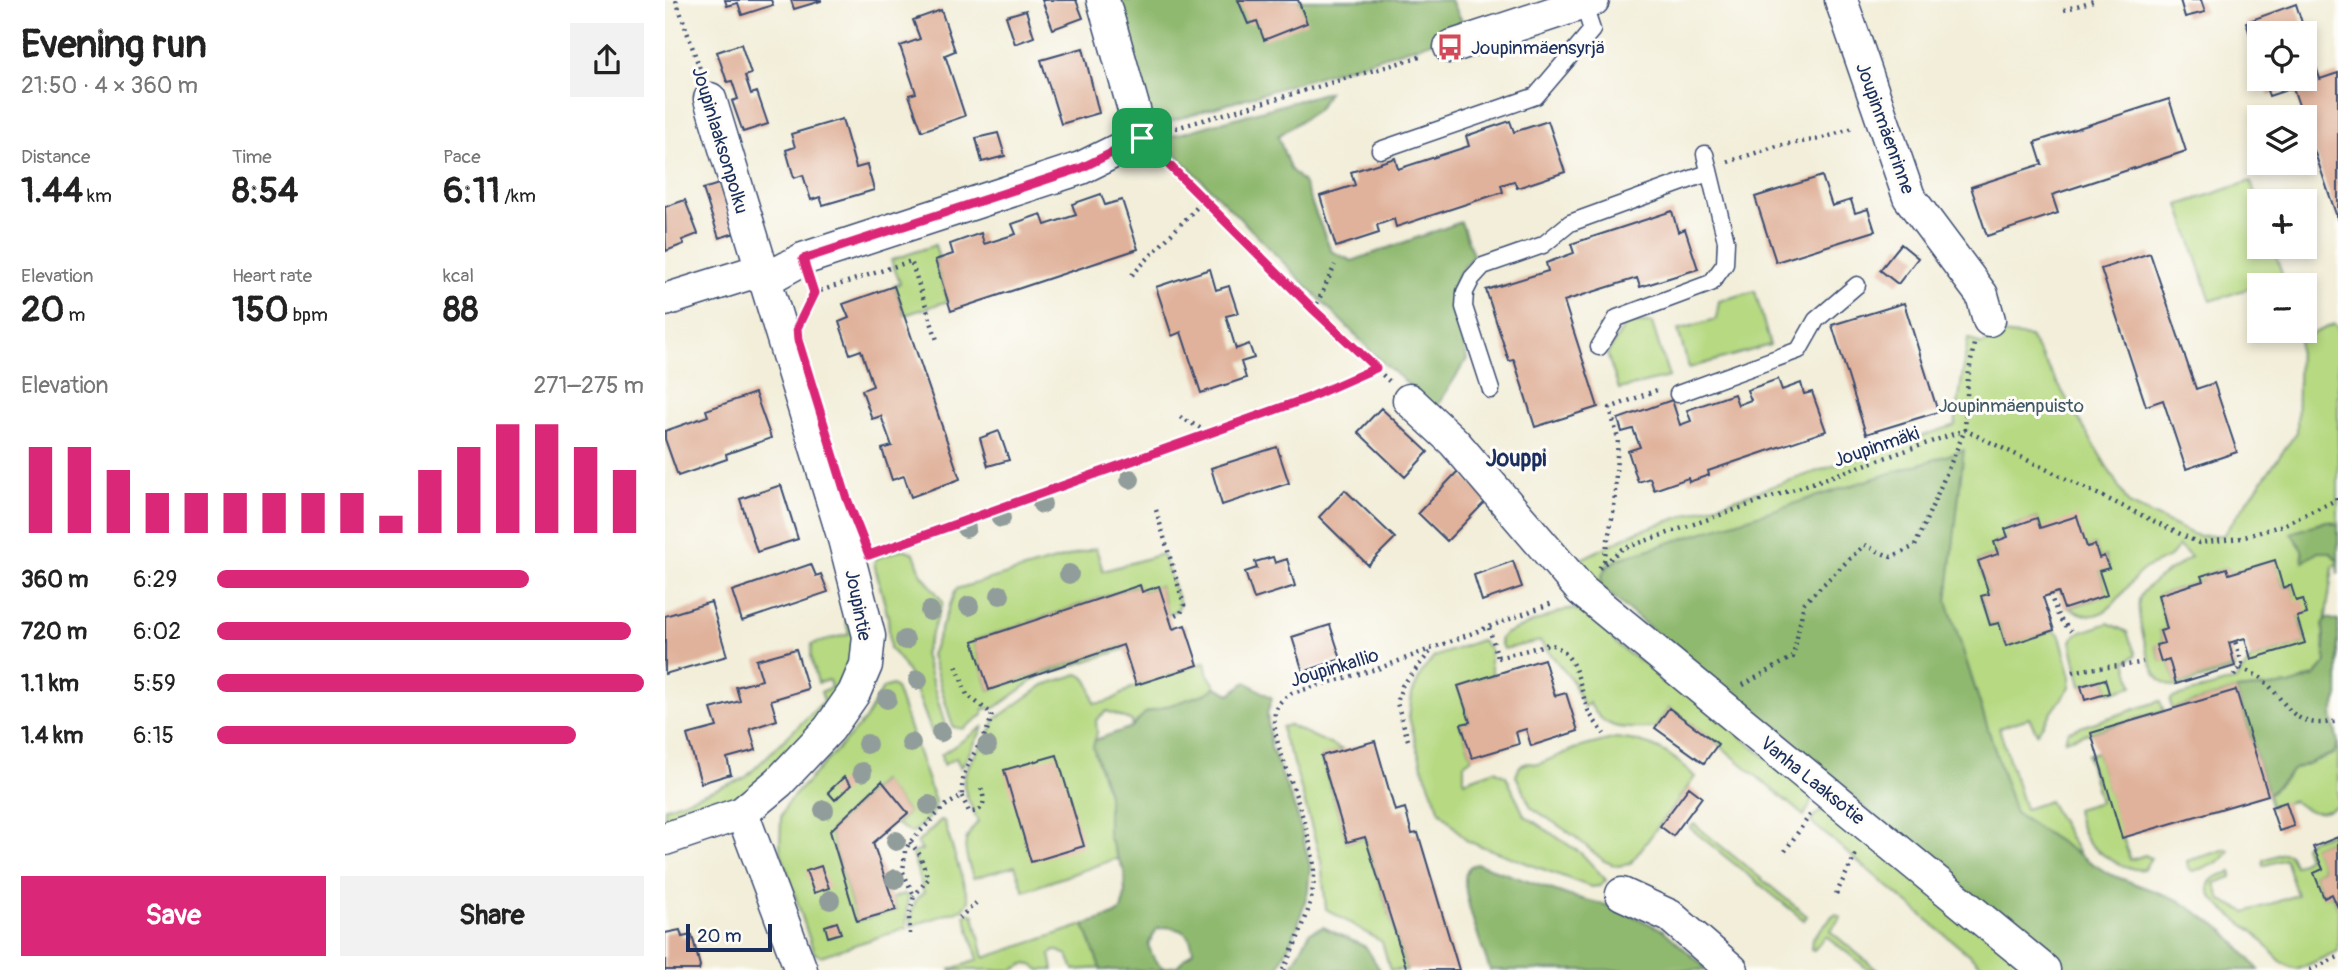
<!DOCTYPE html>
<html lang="en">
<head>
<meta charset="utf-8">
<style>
  body { margin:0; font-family:Pangolin,sans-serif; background:#f2f2f2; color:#222; height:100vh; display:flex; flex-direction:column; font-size:26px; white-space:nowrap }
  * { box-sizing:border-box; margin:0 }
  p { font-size:23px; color:#767676 }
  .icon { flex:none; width:38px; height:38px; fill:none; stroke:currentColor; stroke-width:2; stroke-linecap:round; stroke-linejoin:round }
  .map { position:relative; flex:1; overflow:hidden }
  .sheet { display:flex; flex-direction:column; background:#fff; width:665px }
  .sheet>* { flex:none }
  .tools { position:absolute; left:1582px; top:21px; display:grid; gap:14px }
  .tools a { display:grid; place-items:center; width:70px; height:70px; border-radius:0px; background:#fff; box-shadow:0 4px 10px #0003; font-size:35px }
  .scale { position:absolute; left:21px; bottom:18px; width:86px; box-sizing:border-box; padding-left:7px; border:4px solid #1b2f5e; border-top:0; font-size:19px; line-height:24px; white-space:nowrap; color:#1b2f5e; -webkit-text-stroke:5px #fdfcf7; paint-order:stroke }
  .pin { position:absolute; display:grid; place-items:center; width:60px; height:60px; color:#fff; margin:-30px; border-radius:14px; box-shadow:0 4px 10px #0006 }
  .round { display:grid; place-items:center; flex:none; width:74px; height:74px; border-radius:0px; background:#f2f2f2 }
  .head { display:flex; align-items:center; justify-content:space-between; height:119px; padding:0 21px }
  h1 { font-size:38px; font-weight:800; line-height:52px }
  .stats { display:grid; grid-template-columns:repeat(3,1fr); gap:10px; height:119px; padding:7px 21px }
  .stats div { display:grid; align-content:center }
  .stats b { font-size:35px; font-weight:800 }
  .stats small { font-size:19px; font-weight:400 }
  .stats p { font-size:19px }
  .chart { height:196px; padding:14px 21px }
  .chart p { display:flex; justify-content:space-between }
  .chart svg { width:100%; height:126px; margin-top:7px; stroke:#db2777; stroke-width:6 }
  .cta { display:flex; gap:14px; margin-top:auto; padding:14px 21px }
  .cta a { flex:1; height:80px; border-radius:0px; background:#db2777; color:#fff; font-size:28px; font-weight:800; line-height:80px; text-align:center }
  .cta a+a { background:#f2f2f2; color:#222 }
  ul { padding:0 21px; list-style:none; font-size:23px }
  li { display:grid; grid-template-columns:112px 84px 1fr; align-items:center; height:52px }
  li i { height:18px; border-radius:9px; background:#db2777 }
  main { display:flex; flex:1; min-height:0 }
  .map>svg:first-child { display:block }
  .green { fill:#b6d981; stroke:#688470; stroke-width:2; fill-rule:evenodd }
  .forest { fill:#90b96f; stroke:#567466; stroke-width:2; fill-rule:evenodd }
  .building { fill:#e0b29b }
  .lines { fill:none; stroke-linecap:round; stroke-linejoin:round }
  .service-casing { stroke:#3b4c70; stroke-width:19 }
  .minor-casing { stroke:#3b4c70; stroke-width:35 }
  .path { stroke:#3b4c70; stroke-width:4.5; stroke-dasharray:2 5; stroke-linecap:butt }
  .service { stroke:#fff; stroke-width:16 }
  .minor { stroke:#fff; stroke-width:32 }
  .tree { fill:#919d9a }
  .route-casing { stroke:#fff; stroke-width:14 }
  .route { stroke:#db2777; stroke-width:9 }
  .labels { text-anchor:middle; stroke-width:6; stroke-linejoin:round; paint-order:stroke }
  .poi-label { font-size:19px; fill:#1b2f5e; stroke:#fdfcf7; text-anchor:start }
  .street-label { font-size:19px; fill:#1b2f5e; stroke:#fdfcf7 }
  .park-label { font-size:19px; fill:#425a67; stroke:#fdfcf7 }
  .quarter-label { font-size:23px; font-weight:bold; fill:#1b2f5e; stroke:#fdfcf7 }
</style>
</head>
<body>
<main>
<section class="sheet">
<div class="head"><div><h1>Evening run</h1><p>21:50 · 4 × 360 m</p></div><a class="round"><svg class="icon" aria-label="share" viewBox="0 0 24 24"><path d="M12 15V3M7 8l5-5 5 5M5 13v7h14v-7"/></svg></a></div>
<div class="stats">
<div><p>Distance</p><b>1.44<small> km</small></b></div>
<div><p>Time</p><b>8:54</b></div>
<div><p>Pace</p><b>6:11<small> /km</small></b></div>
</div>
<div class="stats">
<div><p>Elevation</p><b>20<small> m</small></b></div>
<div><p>Heart rate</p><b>150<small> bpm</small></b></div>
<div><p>kcal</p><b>88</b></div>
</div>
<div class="chart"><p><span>Elevation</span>271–275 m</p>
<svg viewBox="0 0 160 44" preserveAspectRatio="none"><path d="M5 44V14M15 44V14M25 44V22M35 44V30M45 44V30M55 44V30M65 44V30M75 44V30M85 44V30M95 44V38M105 44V22M115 44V14M125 44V6M135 44V6M145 44V14M155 44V22"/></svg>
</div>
<ul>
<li><b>360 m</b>6:29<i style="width:73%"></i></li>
<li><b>720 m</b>6:02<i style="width:97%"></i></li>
<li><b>1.1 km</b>5:59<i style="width:100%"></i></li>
<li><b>1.4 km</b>6:15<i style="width:84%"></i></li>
</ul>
<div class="cta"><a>Save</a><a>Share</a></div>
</section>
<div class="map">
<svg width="1673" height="970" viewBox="0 0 1673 970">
  <rect width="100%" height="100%" fill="#fdfcf7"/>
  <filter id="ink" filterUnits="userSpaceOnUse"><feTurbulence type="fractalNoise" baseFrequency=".0143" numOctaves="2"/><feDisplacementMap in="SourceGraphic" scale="14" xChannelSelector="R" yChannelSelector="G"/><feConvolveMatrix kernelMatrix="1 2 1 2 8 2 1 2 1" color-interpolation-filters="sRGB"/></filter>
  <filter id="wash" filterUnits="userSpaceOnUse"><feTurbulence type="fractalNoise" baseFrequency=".00686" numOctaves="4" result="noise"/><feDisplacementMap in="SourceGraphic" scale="28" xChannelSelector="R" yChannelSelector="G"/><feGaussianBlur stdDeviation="1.57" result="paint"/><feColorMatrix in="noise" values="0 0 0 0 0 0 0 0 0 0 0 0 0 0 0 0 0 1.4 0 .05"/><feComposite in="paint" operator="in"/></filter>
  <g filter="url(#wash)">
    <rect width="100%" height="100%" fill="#f2eed9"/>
    <!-- green -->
    <path class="green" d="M1586,181L1594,206V247H1608L1618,277L1546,301L1514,205Z
      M270,245L274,259L270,260L283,301L240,315L229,286L235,283L226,260Z
      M1090,291L1105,345L1024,368L1013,330L1051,319L1054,301Z
      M962,323H987L1004,377L954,389L942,354Z
      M1669,324L1673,328V575L1672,563L1668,567L1658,637L1661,663L1650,675L1625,685L1571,690L1507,709L1505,701L1507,698L1571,680L1586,659L1640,643L1626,585L1618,588L1610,561L1564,574L1562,568L1537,576L1538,581L1493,595L1502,629L1495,631L1499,643L1491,646L1496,661L1504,659L1511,683L1570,666V669L1510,687C1503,685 1496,682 1492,676C1484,664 1469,609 1475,597C1482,582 1512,567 1526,557L1513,546C1509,560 1489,562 1478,570C1461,583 1452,610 1430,615C1420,617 1413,612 1404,608L1442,595L1434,571L1443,567L1440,556L1434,558L1430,545L1422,547L1375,528L1372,518L1341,528L1343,537L1329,542L1333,554L1313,561L1324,594L1316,597L1325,625L1334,623L1341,645L1389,630L1395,635L1406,677L1405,687L1372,733L1364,718L1334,728L1360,809L1384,801L1416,857L1350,813L1282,601L1298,451L957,558L941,566L936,587L906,564L971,532L1290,425L1303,338L1316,345L1336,334L1365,337L1464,504L1532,536L1558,535L1632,432L1634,340ZM1661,521L1669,522L1671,559L1665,552H1653L1638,561L1637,549L1633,542L1645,526Z
      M431,548L438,571L497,554L515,604L513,609L503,615L494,586L477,592L474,585L308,641L324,690L458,645L460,649L375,676L330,708L318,709V715L298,729L288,727L266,655L291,589Z
      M238,549L249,553L256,573L278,602L259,654L283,735L276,741L268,735C256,707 248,670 225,649L223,617L209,563L212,558Z
      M902,609C929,609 936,628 953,645C967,658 982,666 1000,673L1146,795L1145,805L1139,816L1053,744L1004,708L990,728C959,728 941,733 924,703L919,707L906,679L875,641L839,649L837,647L835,640L839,634Z
      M187,611L191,643L175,702L84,792L0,825V808L80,778L159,701L156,692L166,687L164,680L153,683L146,656L147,644L184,634L179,613Z
      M1443,623L1462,632L1471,655L1461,661L1468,686L1444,693L1440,679L1416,686L1406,641L1411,634Z
      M816,640L825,649V663L828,675L794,687L805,722L796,725L807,758L799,764V781L830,770L841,776L859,815L917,854L941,880L935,886L926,887L802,841L775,811L757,766L744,717L747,694L757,672L769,657Z
      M540,662L542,673L551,687L542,693L480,713L467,727V721L442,711L431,720L432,733L428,747L443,794V836L455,860L450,859L359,891L350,866L308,878C301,854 293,842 313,822C309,810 300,797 299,785C297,761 325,743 329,720L379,685L413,674C425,677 427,693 429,703C445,705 456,693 470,686C492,675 517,672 540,662Z
      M227,685L231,688L270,802C269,816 257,824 247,833L231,824L243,813L216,781L165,831L192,921L231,910L227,898L238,894L243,897L241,928L156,956L149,953L115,849L116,817L123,802L200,720L218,688Z
      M1495,701L1499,711L1400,740L1403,731Z
      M624,725L678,750L656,757L682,842L700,837L742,970H725L717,942L661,909L656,861L628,760L618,738L617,727Z
      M319,726L296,768L291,758L278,765L276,755Z
      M951,738C987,742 1005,751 1030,777L965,864L952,866L939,861L909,836L866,807L851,776L855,766L862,763L874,764L909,749Z
      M1673,743V806C1651,816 1647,814 1628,801L1606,807L1603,795L1629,769L1669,754Z
      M1432,752L1465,860L1480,855L1486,858L1479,869C1463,872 1439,857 1427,846C1418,838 1413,820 1411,809L1435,802L1422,755Z
      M1161,808L1367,970H1322L1146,822L1149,816Z
      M276,820L279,821L304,901L298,909L246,926C244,916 249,897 259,893L247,853L257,850L252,843Z
      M1029,824L1142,916L1139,920L1025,828Z
      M1673,831V837L1649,847L1658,869L1649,873L1659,897L1667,894L1673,908V951L1634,969C1615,968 1604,947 1592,935C1582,925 1530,896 1547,880C1551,875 1561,874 1567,872V877L1550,883L1556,900L1581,912L1632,895L1620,859L1598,866V860L1618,853L1624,854L1630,866L1643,858L1639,846L1643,841Z
      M1562,849L1564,851C1558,863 1540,868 1527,871L1523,868L1522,861Z
      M303,913L309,915L319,958L419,925L436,968L409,970L403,955L390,950L385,954L388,970H375L367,965L359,964L348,970H284L313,960L300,915Z
      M1171,914L1176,917L1165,931L1212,970H1204L1161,936L1149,950L1146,949L1147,939L1168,915Z"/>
    <!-- forest -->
    <path class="forest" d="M452,0H785L803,31L486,127Z
      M663,92L653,109L613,136L625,169L638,182L666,251L687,261L796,222L808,255L793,275L787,294L802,359L769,411L751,391L715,360L496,139Z
      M1299,450L1282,601L1350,813L1444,874L1513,900L1560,931L1594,970H1393L936,587C935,570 943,565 956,558Z
      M1662,521L1673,525V561L1665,552H1653L1638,562L1637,549L1626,533Z
      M1662,618L1673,621V695L1667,716L1673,743L1669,753L1629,769L1603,795L1571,690L1625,685L1650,676L1661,663L1658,625Z
      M581,682L607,698L602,714L606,747L632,814L645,866L643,891L632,928L612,970H436L419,925L449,915L456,910L460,895L459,871L443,836V794L428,747L430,740L467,727L480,713L542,693L551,687L565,694ZM503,927C519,930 526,934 528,951L512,966L498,968L489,959L483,945L492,929Z
      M813,864L905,896L949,907L998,930L1043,970H825C818,949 795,891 801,873C803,866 807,865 813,864Z
      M658,927L701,947L715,970H625L645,932Z"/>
    <g id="blocks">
      <!-- building -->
      <path class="building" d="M60,0H106L108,5L77,15L73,3L62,6Z
        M126,0H156V1L129,9Z
        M377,0H411L418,18L388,29Z
        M573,0H633L642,23L599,40L592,21L583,24Z
        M1515,0H1536L1540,12L1520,17Z
        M1631,4L1655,79L1673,73V220L1640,124V117H1638L1628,88L1604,96L1598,79H1640V33H1594V64L1581,22Z
        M276,10L290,51L280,55L300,116L257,131L244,95L251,93L235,46L255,39L248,20Z
        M361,10L369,37L350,44L341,16Z
        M76,44L86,74L80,76L86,94L92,92L103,124L78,132L67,101L73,99L67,81L62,82L52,52Z
        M418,48L434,113L396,124L376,60Z
        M1504,99L1521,151L1387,195L1393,213L1322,236L1306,187L1377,164L1370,142Z
        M177,119L191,168L202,165L209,190L158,205L155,197L146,200L138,175L129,178L121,150L130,147L126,134Z
        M845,121L849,132L883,121L900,172L852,188L849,181L836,185L838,192L731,227L729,219L712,225L714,233L671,247L655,196L690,185L686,172L730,158L733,169L804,146L801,136Z
        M333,133L340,156L317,162L311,138Z
        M1157,176L1167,206L1186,200L1190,213L1203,209L1210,231L1111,262L1090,197Z
        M54,184L70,233L54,238L38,189Z
        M436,194L440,205L457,200L473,249L286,311L270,260L288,254L285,244L316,233L319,244L351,234L347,224L376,214L380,225L411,215L407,204Z
        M20,200L33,234L17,240L19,244L1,251L0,207Z
        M1007,211L1013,232L1020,229L1033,269L975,287L972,278L899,301L933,407L870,427L849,360L844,361L821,290L883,271L881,263L909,253L906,244Z
        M1236,244L1253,258L1233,284L1215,270Z
        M1485,253L1531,389L1549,383L1572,452L1521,469L1498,400L1481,406L1436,269Z
        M545,269L551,290L564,286L573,313L561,316L571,349L584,344L589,358L576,362L581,378L536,393L516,332L507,336L491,287Z
        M229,286L295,479L246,497L239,476L227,480L217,449L227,446L216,416L207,419L197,390L208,386L196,350L185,354L174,322L184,318L178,304Z
        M1239,303L1273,412L1201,434L1167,325Z
        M1113,379L1117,390L1136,383L1139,394L1147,392L1161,431L1043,471L1044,475L1024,482L1023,478L989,490L985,478L973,482L963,451L975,447L968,429L957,432L953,419L1007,400L1015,425L1026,421L1022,410L1069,394L1073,405L1086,400L1082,390Z
        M90,393L106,438L61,454L62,459L13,476L0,439V431L43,416L41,410Z
        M716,408L763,452L740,477L693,432Z
        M334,431L344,460L323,466L315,438Z
        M612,447L624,483L557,505L546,468Z
        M793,471L823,499L782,541L753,513Z
        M116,485L133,539L92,552L75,499Z
        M680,490L730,538L703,565L654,517Z
        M1412,516L1422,547L1430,545L1434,558L1439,556L1444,568L1434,571L1442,595L1399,609L1393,592L1378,597L1389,630L1341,646L1334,623L1325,625L1316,596L1324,594L1313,561L1333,554L1329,542L1343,537L1340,529L1372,518L1375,528Z
        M608,557L610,563L622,559L630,586L589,599L580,572L592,568L590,562Z
        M1610,560L1618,588L1626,585L1631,601L1638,599L1642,614L1632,617L1640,643L1586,659L1580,638L1570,641L1564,643L1570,666L1511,684L1504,659L1496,662L1491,645L1499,643L1495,631L1502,629L1493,595L1538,581L1536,576L1562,568L1564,574Z
        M848,561L857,587L817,601L809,575Z
        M146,564L151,576L156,574L163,592L77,621L67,591Z
        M475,585L477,592L494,586L508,629L520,625L533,665L471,685L458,645L324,690L308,641Z
        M46,602L62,656L0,674V616Z
        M665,625L676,659L638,672L627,637Z
        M131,649L143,689L106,700L112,720L85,729L91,750L62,758L66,774L36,783L22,735L52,727L46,709L75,701L71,687L97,680L91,660Z
        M879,659L890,696L901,693L913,731L866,746L861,729L851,732L854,744L807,758L796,724L805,722L793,686Z
        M1440,679L1444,693L1420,700L1416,686Z
        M1571,690L1603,795L1457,838L1426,733Z
        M1004,708L1053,744L1039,763L990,728Z
        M710,741L730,811L740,808L747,834L753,833L794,970H742L700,837L682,842L656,756Z
        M392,755L419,846L366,862L339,770Z
        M179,777L186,785L170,800L163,792Z
        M217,781L243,813L208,843L231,910L192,921L165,831Z
        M1024,787L1037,797L1008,836L995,826Z
        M1621,802L1629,826L1614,831L1606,807Z
        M1673,837V908L1667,894L1659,898L1649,873L1658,869L1648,847Z
        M156,866L164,888L149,893L141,871Z
        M172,922L176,933L163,937L160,926Z
        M15,930L17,937L27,935L35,966L34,970H0V933Z"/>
    </g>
  </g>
  <g filter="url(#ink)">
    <use href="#blocks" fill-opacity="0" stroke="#3b4c70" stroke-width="2"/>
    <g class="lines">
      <!-- service casing -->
      <g class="service-casing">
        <path id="service" d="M715,150L871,96L927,30L918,3
          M934,347L952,318L1046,283L1060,264L1061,241L1040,154
          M826,390L799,307L800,292L807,278L818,266L878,245L905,223L1043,173
          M1013,394L1134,350L1151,320L1192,285"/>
      </g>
      <!-- minor casing -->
      <g class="minor-casing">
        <path id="minor" d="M1176,0L1244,197L1317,295L1324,320
          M785,47L928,0
          M100,280L138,259L416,168L477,138L438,0
          M0,300L86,273L100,280
          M744,400L789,442L917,591L1379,970
          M77,813L136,970
          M0,839L77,813L114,782L164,729L189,693L201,665L204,636L179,539L45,99
          M957,894L1005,916L1067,970"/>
      </g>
      <!-- path -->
      <path class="path" d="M11,0L36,72
        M1399,10L1431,0
        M504,130L758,56
        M498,159L649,310L724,381
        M1063,162L1112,146L1155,139L1188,128
        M467,275L539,200
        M149,293L246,261L272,340
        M649,310L670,265
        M141,311L149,293L147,287
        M515,417L544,433
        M491,510L519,605L516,613L505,618
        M213,551L643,398L711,368
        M939,561L949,508L953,439L945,408L992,390
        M934,568L957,549L1300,430L1534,543L1576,538L1618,525L1671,500L1673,493
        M1385,594L1394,618L1406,631
        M824,628L834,661
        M833,658L884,644C911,651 914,683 921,705C924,715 933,725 939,734
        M1576,668C1582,671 1590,674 1596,678C1624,702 1625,731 1673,721
        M1408,672C1431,666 1454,668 1478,662
        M1569,676L1577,663L1570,641
        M1078,685L1128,657L1139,603L1199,545L1226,557L1250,546L1300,430L1303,378L1309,344
        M743,740L732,703L737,686L765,652
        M297,796L304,812C322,812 320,798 315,785
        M245,842L255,855L263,879L249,896
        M1120,851L1145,815
        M1171,894L1191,854
        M294,918L311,903
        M245,934L244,916L249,896L238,872L240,851L245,842L280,806L297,796C295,760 321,746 327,714L302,695L291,665
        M618,970C633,938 650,905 649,869C648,845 632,799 624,775C617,756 607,734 610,713C612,703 619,698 627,693L715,668L890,602
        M1645,970L1673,957"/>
      <!-- service -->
      <use href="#service" class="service"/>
      <!-- minor -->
      <use href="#minor" class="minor"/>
    </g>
    <!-- trees -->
    <g class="tree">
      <circle cx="465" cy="479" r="10"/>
      <circle cx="377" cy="504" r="10"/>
      <circle cx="336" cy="518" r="10"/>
      <circle cx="301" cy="528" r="10"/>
      <circle cx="404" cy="574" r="10"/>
      <circle cx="335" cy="595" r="10"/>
      <circle cx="304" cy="606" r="10"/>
      <circle cx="265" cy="611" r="10"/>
      <circle cx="240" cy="640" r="10"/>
      <circle cx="253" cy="680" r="10"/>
      <circle cx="222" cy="699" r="10"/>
      <circle cx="276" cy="732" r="10"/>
      <circle cx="246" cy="743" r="10"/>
      <circle cx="202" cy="744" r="10"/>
      <circle cx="322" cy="746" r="10"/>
      <circle cx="197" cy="772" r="10"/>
      <circle cx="264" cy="805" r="10"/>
      <circle cx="159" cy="810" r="10"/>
      <circle cx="231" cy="841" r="10"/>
      <circle cx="230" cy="879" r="10"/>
      <circle cx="165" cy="900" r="10"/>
    </g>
  </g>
  <g class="lines" filter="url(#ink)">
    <!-- route casing -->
    <g class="route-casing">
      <path id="route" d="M477,138L649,310L711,368L643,398L204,555L182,499L133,340L132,328L149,293L138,259L416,168Z"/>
    </g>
    <!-- route -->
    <use href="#route" class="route"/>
  </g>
  <!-- icons -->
  <defs>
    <g id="bus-bare" transform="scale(2.1)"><path d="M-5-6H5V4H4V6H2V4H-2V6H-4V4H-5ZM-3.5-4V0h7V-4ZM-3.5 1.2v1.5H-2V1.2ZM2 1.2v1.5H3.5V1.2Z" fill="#d1495b" stroke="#fdfcf7" stroke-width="2.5" paint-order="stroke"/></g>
  </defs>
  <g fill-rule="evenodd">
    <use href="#bus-bare" x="785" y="47"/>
  </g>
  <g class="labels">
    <!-- poi labels -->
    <g class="poi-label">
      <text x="806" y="54">Joupinmäensyrjä</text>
    </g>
    <!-- street labels -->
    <g class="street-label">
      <text transform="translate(1221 128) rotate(70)" y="7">Joupinmäenrinne</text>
      <text transform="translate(56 140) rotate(73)" y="7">Joupinlaaksonpolku</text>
      <text transform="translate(1211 446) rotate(-19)" y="7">Joupinmäki</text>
      <text transform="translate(194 605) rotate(79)" y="7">Joupintie</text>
      <text transform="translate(669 667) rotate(-17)" y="7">Joupinkallio</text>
      <text transform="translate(1148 780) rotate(39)" y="7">Vanha Laaksotie</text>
    </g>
    <!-- park labels -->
    <g class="park-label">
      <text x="1346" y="412">Joupinmäenpuisto</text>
    </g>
    <!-- quarter labels -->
    <g class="quarter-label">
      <text x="851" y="466">Jouppi</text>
    </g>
  </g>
</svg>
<div class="tools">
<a><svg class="icon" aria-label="locate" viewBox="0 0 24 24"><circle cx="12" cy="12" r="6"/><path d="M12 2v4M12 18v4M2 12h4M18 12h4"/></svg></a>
<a><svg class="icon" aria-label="layers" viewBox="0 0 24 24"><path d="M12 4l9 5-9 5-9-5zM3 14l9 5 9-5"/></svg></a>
<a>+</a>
<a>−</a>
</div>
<div class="scale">20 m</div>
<div class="pin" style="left:477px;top:138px;background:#1e9e55"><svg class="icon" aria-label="arrive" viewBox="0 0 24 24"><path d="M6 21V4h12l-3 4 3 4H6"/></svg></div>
</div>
</main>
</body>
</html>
